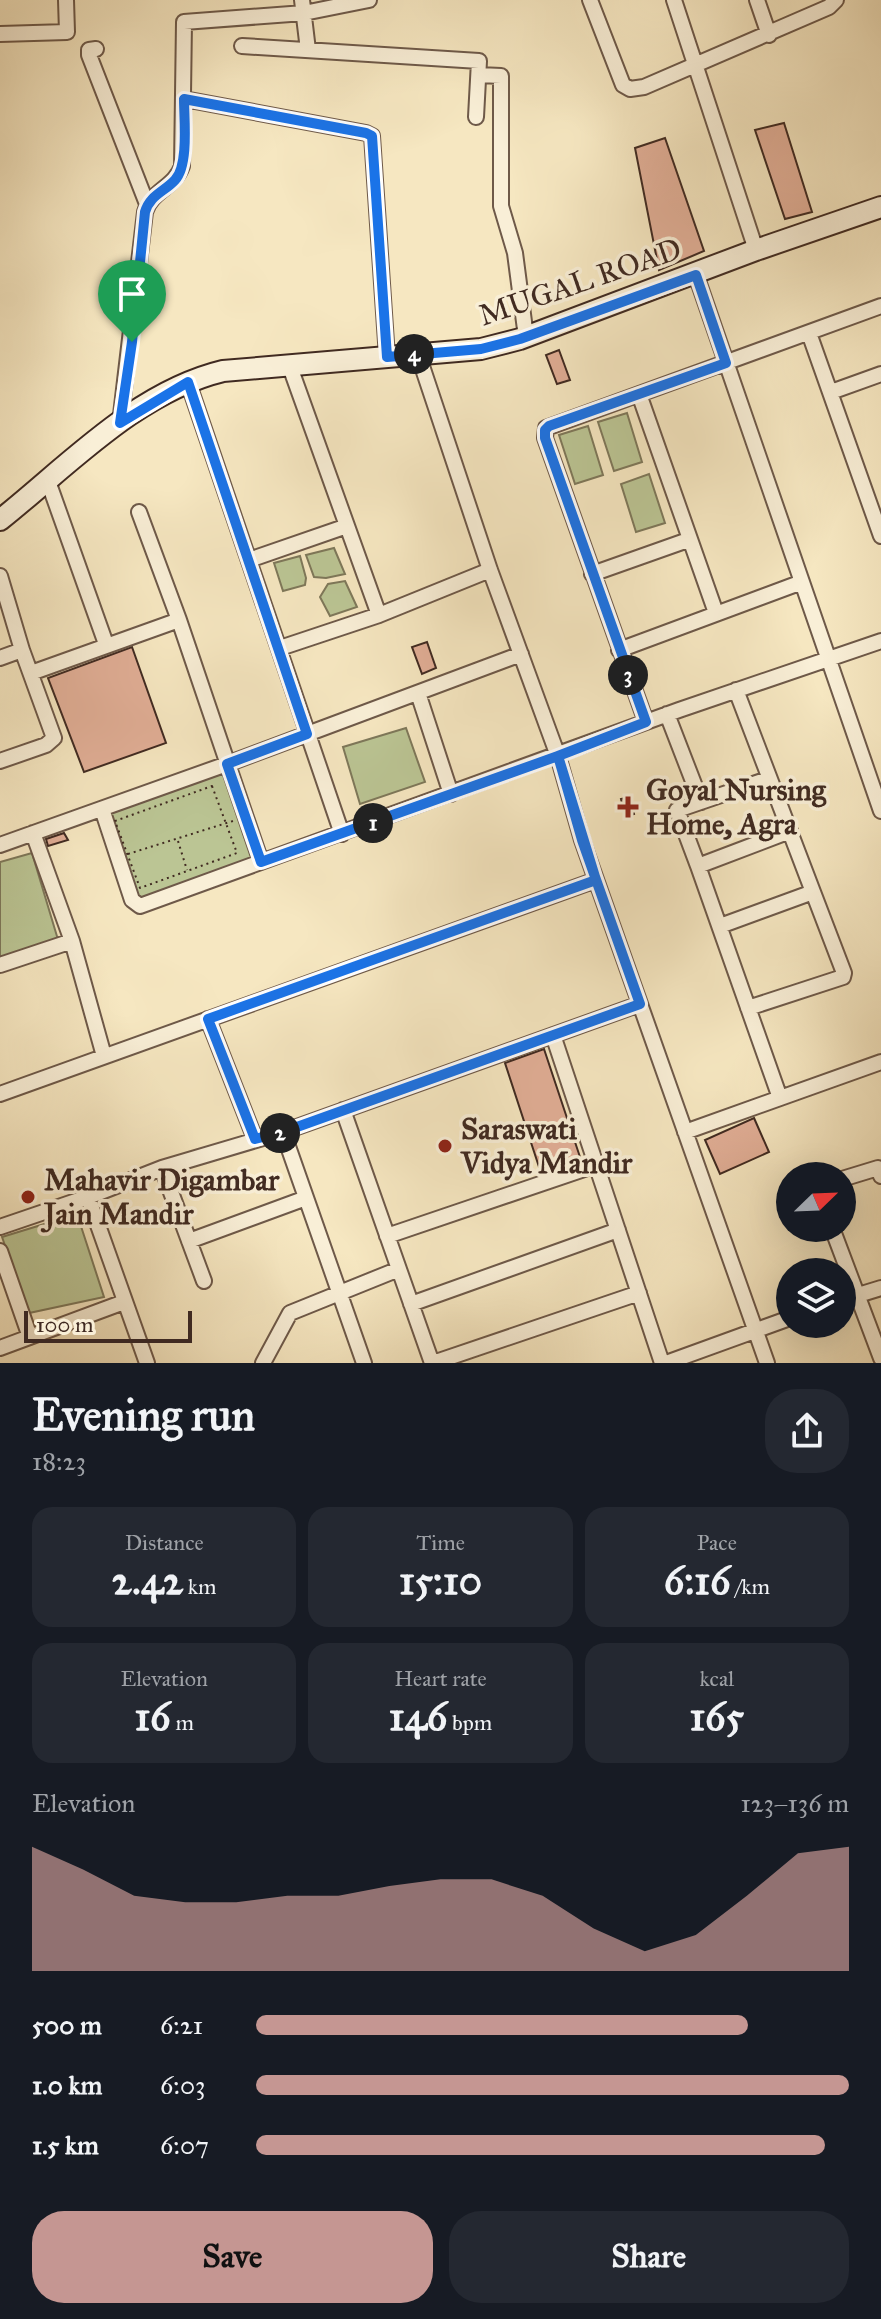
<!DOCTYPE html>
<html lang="en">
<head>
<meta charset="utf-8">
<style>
  body { margin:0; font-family:"IM FELL Great Primer",serif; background:#242831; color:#f1f3f6; height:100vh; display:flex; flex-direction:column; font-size:30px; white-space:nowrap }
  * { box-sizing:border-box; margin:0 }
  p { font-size:26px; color:#9ea1a6 }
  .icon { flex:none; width:44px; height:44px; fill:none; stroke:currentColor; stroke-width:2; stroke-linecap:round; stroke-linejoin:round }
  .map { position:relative; height:1363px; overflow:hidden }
  .side { display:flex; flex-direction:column; background:#171b24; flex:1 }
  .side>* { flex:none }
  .needle { width:52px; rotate:67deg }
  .buttons { position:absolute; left:776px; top:1162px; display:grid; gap:16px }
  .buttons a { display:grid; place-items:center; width:80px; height:80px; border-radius:50%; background:#171b24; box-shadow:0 8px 32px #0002; font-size:40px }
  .scale { position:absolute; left:24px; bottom:20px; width:168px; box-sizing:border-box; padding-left:8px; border:4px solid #402a21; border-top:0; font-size:22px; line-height:28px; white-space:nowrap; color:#402a21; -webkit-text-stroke:6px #f9efd7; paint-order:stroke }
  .pin { position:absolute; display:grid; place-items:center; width:68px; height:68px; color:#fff; margin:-82px -34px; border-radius:50% 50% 50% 0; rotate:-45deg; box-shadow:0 0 8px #0007 }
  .pin .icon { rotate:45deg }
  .km { position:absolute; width:40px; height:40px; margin:-20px; border-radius:50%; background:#222; color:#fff; font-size:22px; line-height:40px; text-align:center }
  .round { display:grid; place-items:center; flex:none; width:84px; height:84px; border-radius:32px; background:#242831 }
  .head { display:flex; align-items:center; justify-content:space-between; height:136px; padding:0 32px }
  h1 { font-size:44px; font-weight:700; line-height:60px }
  .stats { display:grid; grid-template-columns:repeat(3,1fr); gap:12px; height:136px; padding:8px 32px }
  .stats div { display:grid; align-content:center; border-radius:20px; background:#242831; text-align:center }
  .stats b { font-size:40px; font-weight:700 }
  .stats small { font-size:22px; font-weight:400 }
  .stats p { font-size:22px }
  .chart { height:224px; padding:16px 32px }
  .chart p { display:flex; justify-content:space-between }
  .chart svg { width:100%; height:144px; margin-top:8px; fill:#c59692; opacity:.7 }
  .primary-button { display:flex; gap:16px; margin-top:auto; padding:16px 32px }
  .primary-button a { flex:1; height:92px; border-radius:32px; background:#c59692; color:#111; font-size:32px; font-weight:700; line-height:92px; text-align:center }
  .primary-button a+a { background:#242831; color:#f1f3f6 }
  ul { padding:0 32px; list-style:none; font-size:26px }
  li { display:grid; grid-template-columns:128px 96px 1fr; align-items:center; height:60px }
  li i { height:20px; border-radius:10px; background:#c59692 }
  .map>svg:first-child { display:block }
  .green { fill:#bbc594; stroke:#7e785a; stroke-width:2 }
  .building { fill:#e1ae96; stroke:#402a21; stroke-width:2 }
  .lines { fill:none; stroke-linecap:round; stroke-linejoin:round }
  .street-casing { stroke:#6e5949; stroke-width:18 }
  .secondary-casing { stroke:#402a21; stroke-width:24 }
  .path { stroke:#402a21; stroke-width:2; stroke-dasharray:2 4; stroke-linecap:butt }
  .street { stroke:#f9efd7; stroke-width:14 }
  .secondary { stroke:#f9efd7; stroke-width:20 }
  .route-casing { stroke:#fff; stroke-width:16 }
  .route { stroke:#1a73e8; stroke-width:10 }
  .poi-dot { fill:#8f2418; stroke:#f9efd7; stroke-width:3 }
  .labels { text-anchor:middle; stroke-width:7; stroke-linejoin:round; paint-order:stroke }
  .street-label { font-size:30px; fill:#402a21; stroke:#f9efd7 }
  .poi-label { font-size:30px; font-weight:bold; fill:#402a21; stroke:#f9efd7; text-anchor:start }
</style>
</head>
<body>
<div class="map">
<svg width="881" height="1363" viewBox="0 0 881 1363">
  <rect width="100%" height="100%" fill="#f6e7c1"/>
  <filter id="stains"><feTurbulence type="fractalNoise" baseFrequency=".0025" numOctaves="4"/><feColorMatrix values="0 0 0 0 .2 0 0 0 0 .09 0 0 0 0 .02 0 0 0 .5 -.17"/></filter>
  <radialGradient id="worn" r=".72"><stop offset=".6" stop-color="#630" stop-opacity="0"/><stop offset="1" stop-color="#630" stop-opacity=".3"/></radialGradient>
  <!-- green -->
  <path class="green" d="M627,413L642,462L614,471L598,422Z
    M588,426L603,475L575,484L559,435Z
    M649,474L665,523L636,532L621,484Z
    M334,548L345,574L326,578L314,577L306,555Z
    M300,556L306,578L305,585L283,591L274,563Z
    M345,581L357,607L330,616L320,597L328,584Z
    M406,728L425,782L360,804L343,747Z
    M227,764L261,862L140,906L102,809Z
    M32,853L59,943L0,961V862Z
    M77,1214L104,1297L29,1313L2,1237Z"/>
  <!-- building -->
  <path class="building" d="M784,123L812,212L785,219L755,130Z
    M665,138L704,251L659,270L635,148Z
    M559,350L570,380L557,384L546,355Z
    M427,642L436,668L422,674L412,647Z
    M132,647L166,743L84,772L48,678Z
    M630,797L634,814L625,816L621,799Z
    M64,833L68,840L48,846L46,839Z
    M544,1049L581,1160L541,1173L505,1063Z
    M754,1118L769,1152L720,1174L705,1140Z"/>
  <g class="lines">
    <!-- street casing -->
    <g class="street-casing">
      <path id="street" d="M302,0L308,50
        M590,0L623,85L630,89L644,87L829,7L836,0
        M674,0L756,250
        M757,0L769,35
        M0,34L67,32L66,0
        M242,46L479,61L476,117
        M96,49L89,50V55L147,204
        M479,75L501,76V206L515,253L526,337
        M184,99L366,133L372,136L387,357
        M696,275L881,811
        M809,333L881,536
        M418,354L490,570L558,756L582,840L767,1363
        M289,364L379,615
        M188,382L342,834
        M831,392L881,374
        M639,394L716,613
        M120,423L145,212C151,191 175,187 182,166L184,22L304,13L369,0
        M48,481L106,644
        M139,512L179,620
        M249,560L347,526
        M592,574L688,540
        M0,576L22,650L54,738L46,745L0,761
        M280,648L379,615L490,570
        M619,650L802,582
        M0,658L22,650
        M31,673L179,620L261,862
        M736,690L813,892
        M418,693L451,794
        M667,714L701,802
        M646,722L545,438L546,428L881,306
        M102,809L132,900L140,906L679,710L881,641
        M33,833L72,941L104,1056
        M0,845L227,764L521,654
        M698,866L677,810L768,779
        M720,926L813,892L844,973L843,977L748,1008
        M0,965L72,941
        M208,1019L255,1139
        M553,1035L662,1363
        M0,1094L596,880
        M780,1098L698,866L790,831
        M343,1110L432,1363
        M283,1132L364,1363
        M685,1132L881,1062
        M162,1168L204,1281
        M842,1179L878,1168L881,1176
        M88,1197L162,1168L283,1132L640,1004
        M0,1227L88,1197L147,1363
        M832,1228L881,1358
        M387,1236L596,1165
        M189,1241L306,1198
        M0,1251L30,1337
        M842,1300L881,1288
        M411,1304L618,1230
        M0,1348L124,1302
        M263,1363L290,1313L399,1269
        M433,1363L639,1293
        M666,1363L790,1318"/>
    </g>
    <!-- secondary casing -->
    <g class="secondary-casing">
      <path id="secondary" d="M0,520C68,466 136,392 223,371L481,349L520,339L756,250L881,207"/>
    </g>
    <!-- path -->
    <path class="path" d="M212,786L237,853L140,888L115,821Z
      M178,841L187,870
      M128,854L233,821"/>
    <!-- street -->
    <use href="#street" class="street"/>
    <!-- secondary -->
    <use href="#secondary" class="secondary"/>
  </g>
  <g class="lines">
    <!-- route casing -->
    <g class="route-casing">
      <path id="route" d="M132,342L120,423L188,382L307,734L227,764L261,862L558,756L582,840L640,1004L283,1132L255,1139L208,1019L596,880L558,756L646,722L545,438V430L549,426L726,363L696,275L520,339L481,349L387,357L372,136L366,133L184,99C184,119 189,165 175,180C164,192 150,195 145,212L132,342"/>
    </g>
    <!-- route -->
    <use href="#route" class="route"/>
  </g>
  <!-- markers -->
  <g class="poi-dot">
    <path d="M624 795h8v8h8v8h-8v8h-8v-8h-8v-8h8z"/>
    <circle cx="445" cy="1146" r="8"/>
    <circle cx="28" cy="1197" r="8"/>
  </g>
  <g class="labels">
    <!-- street labels -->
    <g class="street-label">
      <text transform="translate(580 282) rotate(-19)" y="10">MUGAL ROAD</text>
    </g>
    <!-- poi labels -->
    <g class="poi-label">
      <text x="646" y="800">Goyal Nursing<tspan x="646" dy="34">Home, Agra</tspan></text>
      <text x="461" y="1139">Saraswati<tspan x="461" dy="34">Vidya Mandir</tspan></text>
      <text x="44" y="1190">Mahavir Digambar<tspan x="44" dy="34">Jain Mandir</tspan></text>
    </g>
  </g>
  <rect width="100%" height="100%" filter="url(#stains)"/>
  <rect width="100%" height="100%" fill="url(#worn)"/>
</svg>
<div class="buttons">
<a><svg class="needle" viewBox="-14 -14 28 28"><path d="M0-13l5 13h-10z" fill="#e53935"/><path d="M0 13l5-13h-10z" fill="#9ea1a6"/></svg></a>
<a><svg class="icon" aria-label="layers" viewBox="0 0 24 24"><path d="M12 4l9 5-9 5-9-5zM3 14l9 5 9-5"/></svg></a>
</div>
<div class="scale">100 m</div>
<div class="pin" style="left:132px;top:342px;background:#1e9e55"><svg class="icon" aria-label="arrive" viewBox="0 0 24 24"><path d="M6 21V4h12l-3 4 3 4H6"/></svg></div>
<b class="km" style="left:373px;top:823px">1</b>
<b class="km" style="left:280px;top:1133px">2</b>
<b class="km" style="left:628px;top:675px">3</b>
<b class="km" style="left:414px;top:354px">4</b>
</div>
<section class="side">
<div class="head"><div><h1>Evening run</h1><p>18:23</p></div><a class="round"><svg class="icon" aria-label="share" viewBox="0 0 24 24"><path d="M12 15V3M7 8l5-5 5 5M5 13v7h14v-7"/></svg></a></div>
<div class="stats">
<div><p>Distance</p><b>2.42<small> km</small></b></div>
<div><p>Time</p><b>15:10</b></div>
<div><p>Pace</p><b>6:16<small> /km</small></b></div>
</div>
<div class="stats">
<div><p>Elevation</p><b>16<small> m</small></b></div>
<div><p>Heart rate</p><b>146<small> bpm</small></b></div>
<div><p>kcal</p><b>165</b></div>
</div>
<div class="chart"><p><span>Elevation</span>123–136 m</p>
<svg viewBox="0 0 160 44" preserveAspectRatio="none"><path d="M0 44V6L10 13L20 21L30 23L40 23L50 21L60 21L70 18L80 16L90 16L100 21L110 31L120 38L130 33L140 21L150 8L160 6V44z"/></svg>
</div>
<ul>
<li><b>500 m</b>6:21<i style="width:83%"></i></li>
<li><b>1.0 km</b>6:03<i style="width:100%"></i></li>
<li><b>1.5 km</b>6:07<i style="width:96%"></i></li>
</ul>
<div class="primary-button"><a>Save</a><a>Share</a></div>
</section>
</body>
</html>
